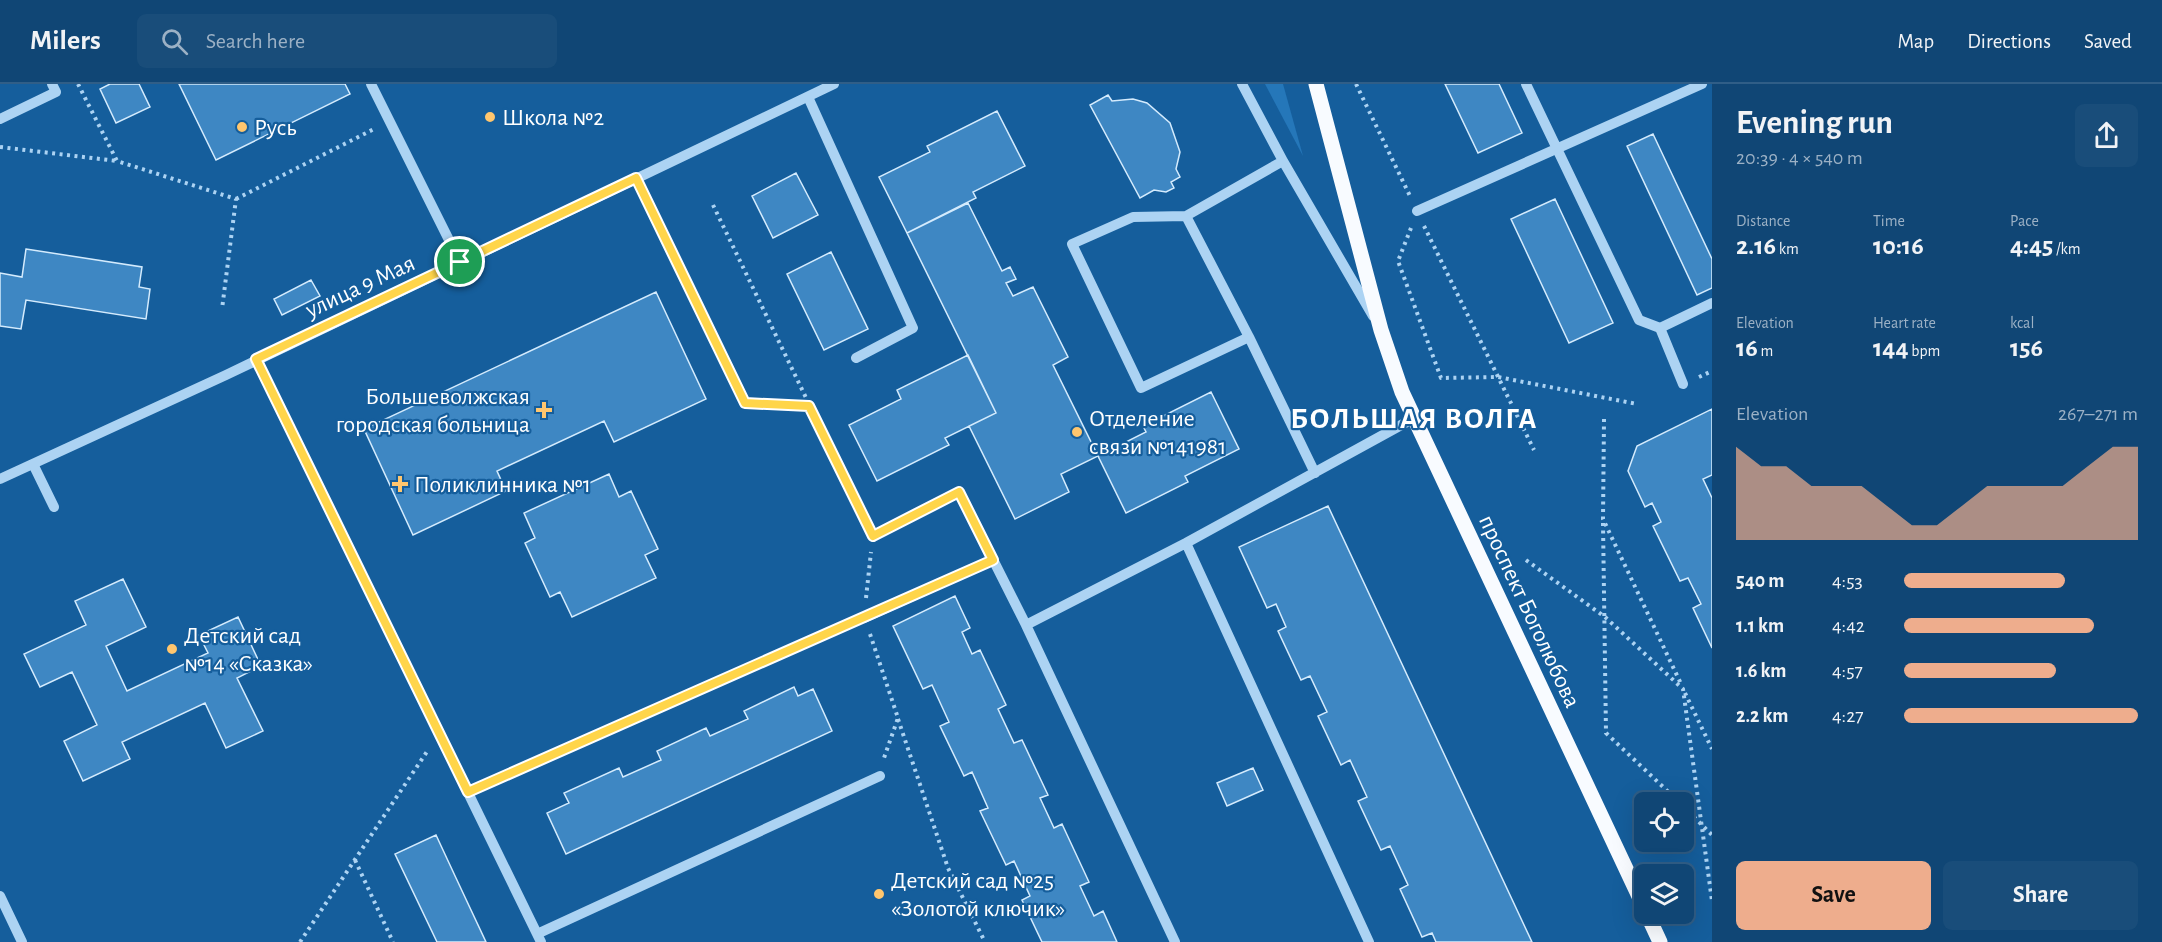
<!DOCTYPE html>
<html lang="en">
<head>
<meta charset="utf-8">
<style>
  body { margin:0; font-family:"Alegreya Sans",sans-serif; background:#194d7a; color:#f1f3f6; height:100vh; display:flex; flex-direction:column; font-size:22px; white-space:nowrap }
  * { box-sizing:border-box; margin:0 }
  p { font-size:20px; color:#9cb1c5 }
  .icon { flex:none; width:33px; height:33px; fill:none; stroke:currentColor; stroke-width:2; stroke-linecap:round; stroke-linejoin:round }
  .map { position:relative; flex:1; overflow:hidden }
  .side { display:flex; flex-direction:column; background:#104675; width:450px }
  .side>* { flex:none }
  .fabs { position:absolute; left:1634px; top:708px; display:grid; gap:12px }
  .fabs a { display:grid; place-items:center; width:60px; height:60px; border-radius:9px; background:#104675; box-shadow:0 6px 24px #0002,0 0 0 2px #305e87; font-size:30px }
  .pin { position:absolute; display:grid; place-items:center; width:51px; height:51px; color:#fff; margin:-26px; border:3px solid #fff; border-radius:50%; box-shadow:0 2px 6px #0007 }
  .round { display:grid; place-items:center; flex:none; width:63px; height:63px; border-radius:9px; background:#194d7a }
  .headline { display:flex; align-items:center; justify-content:space-between; height:102px; padding:0 24px }
  h1 { font-size:33px; font-weight:700; line-height:45px }
  .stats { display:grid; grid-template-columns:repeat(3,1fr); gap:9px; height:102px; padding:6px 24px }
  .stats div { display:grid; align-content:center }
  .stats b { font-size:26px; font-weight:700 }
  .stats small { font-size:16px; font-weight:400 }
  .stats p { font-size:16px }
  .chart { height:168px; padding:12px 24px }
  .chart p { display:flex; justify-content:space-between }
  .chart svg { width:100%; height:108px; margin-top:6px; fill:#eead8d; opacity:.7 }
  .primary-button { display:flex; gap:12px; margin-top:auto; padding:12px 24px }
  .primary-button a { flex:1; height:69px; border-radius:9px; background:#eead8d; color:#111; font-size:24px; font-weight:700; line-height:69px; text-align:center }
  .primary-button a+a { background:#194d7a; color:#f1f3f6 }
  ul { padding:0 24px; list-style:none; font-size:20px }
  li { display:grid; grid-template-columns:96px 72px 1fr; align-items:center; height:45px }
  li i { height:15px; border-radius:8px; background:#eead8d }
  header { display:flex; align-items:center; gap:36px; box-sizing:border-box; height:84px; padding:0 30px; background:#104675; border-bottom:2px solid #305e87 }
  header strong { font-size:28px }
  nav { display:flex; gap:33px; margin-inline-start:auto; font-size:21px }
  .search { width:420px; height:54px; background:#194d7a; display:flex; align-items:center; gap:15px; box-sizing:border-box; padding:0 21px; border-radius:9px; color:#9cb1c5; font-size:22px }
  main { display:flex; flex:1; min-height:0 }
  .map>svg:first-child { display:block }
  .green { fill:#2577b9 }
  .building { fill:#3e87c3; stroke:#d4ebfd; stroke-width:1.5 }
  .lines { fill:none; stroke-linecap:round; stroke-linejoin:round }
  .path { stroke:#acd3f3; stroke-width:4; stroke-dasharray:3 4.5; stroke-linecap:butt }
  .minor { stroke:#acd3f3; stroke-width:10 }
  .major { stroke:#f8fbff; stroke-width:15 }
  .route-casing { stroke:#fff; stroke-width:12 }
  .route { stroke:#ffd54a; stroke-width:8 }
  .poi-dot { fill:#ffc66e; stroke:#155e9c; stroke-width:2 }
  .labels { text-anchor:middle; stroke-width:4.5; stroke-linejoin:round; paint-order:stroke }
  .poi-label { font-size:24px; fill:#fff; stroke:#155e9c; text-anchor:start }
  .street-label { font-size:24px; fill:#fff; stroke:#155e9c }
  .district-label { font-size:30px; font-weight:bold; letter-spacing:1.5px; fill:#fff; stroke:#155e9c }
</style>
</head>
<body>
<header>
<strong>Milers</strong>
<div class="search"><svg class="icon" aria-label="search" viewBox="0 0 24 24"><circle cx="10" cy="10" r="6"/><path d="M15 15l6 6"/></svg>Search here</div>
<nav><a>Map</a><a>Directions</a><a>Saved</a></nav>
</header>
<main>
<div class="map">
<svg width="1712" height="858" viewBox="0 0 1712 858">
  <rect width="100%" height="100%" fill="#155e9c"/>
  <!-- green -->
  <path class="green" d="M1265,0H1283L1303,72Z"/>
  <!-- building -->
  <path class="building" d="M110,0H139L150,23L116,39L100,5Z
    M179,0H345L350,10L216,76Z
    M1445,0H1499L1522,49L1478,69Z
    M1108,11L1112,17L1133,15L1147,19L1170,39L1180,68L1176,85L1180,93L1171,98L1174,104L1166,108L1154,106L1140,114L1090,21Z
    M997,27L1025,82L973,108L976,114L907,149L879,93L930,68L927,62Z
    M1653,50L1712,175V204L1697,211L1627,62Z
    M796,89L818,131L773,154L752,112Z
    M1555,115L1613,239L1569,259L1511,135Z
    M968,119L1002,187L1010,183L1016,195L1006,199L1013,212L1033,203L1068,273L1053,281L1098,372L1061,390L1069,408L1015,435L969,342L996,329L907,149Z
    M26,165L142,183L139,203L150,205L146,235L26,216L21,245L0,242V189L22,193Z
    M831,168L868,245L824,266L787,190Z
    M311,196L320,212L282,231L274,215Z
    M656,208L706,315L614,358L604,337L497,387L506,407L413,451L364,345Z
    M968,271L996,329L945,354L949,361L877,397L849,341L901,315L897,306Z
    M1211,308L1239,365L1185,392L1188,398L1126,429L1098,372L1146,348L1143,342Z
    M1712,325V391L1703,395L1712,414V564L1693,524L1701,520L1688,494L1680,497L1653,442L1661,438L1652,419L1645,423L1628,387L1637,362Z
    M609,390L619,413L631,407L658,465L645,471L656,494L572,533L560,508L550,513L525,459L535,454L524,429Z
    M1328,422L1532,858H1436L1432,849L1422,853L1400,805L1408,801L1390,762L1381,766L1358,717L1367,713L1350,676L1341,681L1318,632L1327,628L1310,592L1301,596L1278,547L1286,543L1276,520L1267,524L1239,463Z
    M123,495L146,543L106,562L127,607L208,569L199,551L238,533L261,582L237,594L263,647L226,664L205,619L122,658L130,675L83,697L64,657L97,641L72,588L40,603L24,570L86,541L75,517Z
    M955,512L970,544L962,548L972,570L980,566L1006,621L998,625L1014,659L1022,656L1048,711L1040,714L1054,744L1062,740L1089,798L1080,802L1094,832L1103,827L1117,858H1042L1022,816L1030,812L1014,777L1006,781L980,727L988,724L972,688L964,692L940,642L949,638L932,601L923,605L893,542Z
    M794,603L798,612L813,605L832,647L566,770L547,729L569,719L564,709L619,684L623,693L661,676L657,667L706,644L710,652L748,635L744,627Z
    M1253,684L1263,706L1227,722L1217,699Z
    M436,751L456,794L486,858H437L395,770Z"/>
  <g class="lines">
    <!-- path -->
    <path class="path" d="M78,0L117,77L236,115L222,225
      M1356,0L1410,112
      M0,63L117,77
      M236,115L374,45
      M713,121L866,438
      M1424,142L1534,366
      M1411,144L1398,177L1441,294L1498,293L1637,320
      M1699,293L1712,287
      M762,320L809,322
      M1604,335L1603,435L1682,602
      M1603,439L1606,649L1679,718
      M1526,476L1605,533L1683,605L1712,817
      M866,514L871,468
      M870,550L898,634L884,674
      M1685,609L1712,665
      M898,635L948,784L985,858
      M483,702L850,541
      M1683,722L1712,751
      M355,776L393,858
      M300,858L428,666"/>
    <!-- minor -->
    <path class="minor" d="M371,0L460,178
      M1242,0L1283,77L1373,232
      M1526,0L1639,236L1660,244
      M808,13L913,244L856,274
      M0,35L56,8L52,0
      M636,94L745,319
      M1417,127L1702,0
      M1186,132L1249,253L1315,389
      M1249,253L1141,304L1072,160L1133,133L1186,132L1283,77
      M256,275L541,858
      M1683,300L1660,244L1712,219
      M33,380L54,423
      M0,395L226,291L834,0
      M873,452L959,408L1026,541
      M1186,459L1369,858
      M864,534L993,476
      M0,812L22,858
      M537,850L880,692
      M1175,858L1026,541L1186,459L1414,334"/>
    <!-- major -->
    <path class="major" d="M1316,0L1381,246L1402,308L1644,823
      M1647,830L1660,858"/>
  </g>
  <g class="lines">
    <!-- route casing -->
    <g class="route-casing">
      <path id="route" d="M636,94L745,319L809,322L873,452L959,408L993,476L468,708L256,275Z"/>
    </g>
    <!-- route -->
    <use href="#route" class="route"/>
  </g>
  <!-- markers -->
  <g class="poi-dot">
    <circle cx="490" cy="33" r="6"/>
    <circle cx="242" cy="43" r="6"/>
    <path d="M541 317h6v6h6v6h-6v6h-6v-6h-6v-6h6z"/>
    <circle cx="1077" cy="348" r="6"/>
    <path d="M397 391h6v6h6v6h-6v6h-6v-6h-6v-6h6z"/>
    <circle cx="172" cy="565" r="6"/>
    <circle cx="879" cy="810" r="6"/>
  </g>
  <g class="labels">
    <!-- poi labels -->
    <g class="poi-label">
      <text x="502" y="41">Школа №2</text>
      <text x="254" y="51">Русь</text>
      <text x="530" y="320" text-anchor="end">Большеволжская<tspan x="530" dy="28">городская больница</tspan></text>
      <text x="1089" y="342">Отделение<tspan x="1089" dy="28">связи №141981</tspan></text>
      <text x="414" y="408">Поликлинника №1</text>
      <text x="184" y="559">Детский сад<tspan x="184" dy="28">№14 «Сказка»</tspan></text>
      <text x="891" y="804">Детский сад №25<tspan x="891" dy="28">«Золотой ключик»</tspan></text>
    </g>
    <!-- street labels -->
    <g class="street-label">
      <text transform="translate(360 202) rotate(-25)" y="8">улица 9 Мая</text>
      <text transform="translate(1530 527) rotate(65)" y="8">проспект Боголюбова</text>
    </g>
    <!-- district labels -->
    <g class="district-label">
      <text x="1414" y="344">БОЛЬШАЯ ВОЛГА</text>
    </g>
  </g>
</svg>
<div class="fabs">
<a><svg class="icon" aria-label="locate" viewBox="0 0 24 24"><circle cx="12" cy="12" r="6"/><path d="M12 2v4M12 18v4M2 12h4M18 12h4"/></svg></a>
<a><svg class="icon" aria-label="layers" viewBox="0 0 24 24"><path d="M12 4l9 5-9 5-9-5zM3 14l9 5 9-5"/></svg></a>
</div>
<div class="pin" style="left:460px;top:178px;background:#1e9e55"><svg class="icon" aria-label="arrive" viewBox="0 0 24 24"><path d="M6 21V4h12l-3 4 3 4H6"/></svg></div>
</div>
<section class="side">
<div class="headline"><div><h1>Evening run</h1><p>20:39 · 4 × 540 m</p></div><a class="round"><svg class="icon" aria-label="share" viewBox="0 0 24 24"><path d="M12 15V3M7 8l5-5 5 5M5 13v7h14v-7"/></svg></a></div>
<div class="stats">
<div><p>Distance</p><b>2.16<small> km</small></b></div>
<div><p>Time</p><b>10:16</b></div>
<div><p>Pace</p><b>4:45<small> /km</small></b></div>
</div>
<div class="stats">
<div><p>Elevation</p><b>16<small> m</small></b></div>
<div><p>Heart rate</p><b>144<small> bpm</small></b></div>
<div><p>kcal</p><b>156</b></div>
</div>
<div class="chart"><p><span>Elevation</span>267–271 m</p>
<svg viewBox="0 0 160 44" preserveAspectRatio="none"><path d="M0 44V6L10 14L20 14L30 22L40 22L50 22L60 30L70 38L80 38L90 30L100 22L110 22L120 22L130 22L140 14L150 6L160 6V44z"/></svg>
</div>
<ul>
<li><b>540 m</b>4:53<i style="width:69%"></i></li>
<li><b>1.1 km</b>4:42<i style="width:81%"></i></li>
<li><b>1.6 km</b>4:57<i style="width:65%"></i></li>
<li><b>2.2 km</b>4:27<i style="width:100%"></i></li>
</ul>
<div class="primary-button"><a>Save</a><a>Share</a></div>
</section>
</main>
</body>
</html>
